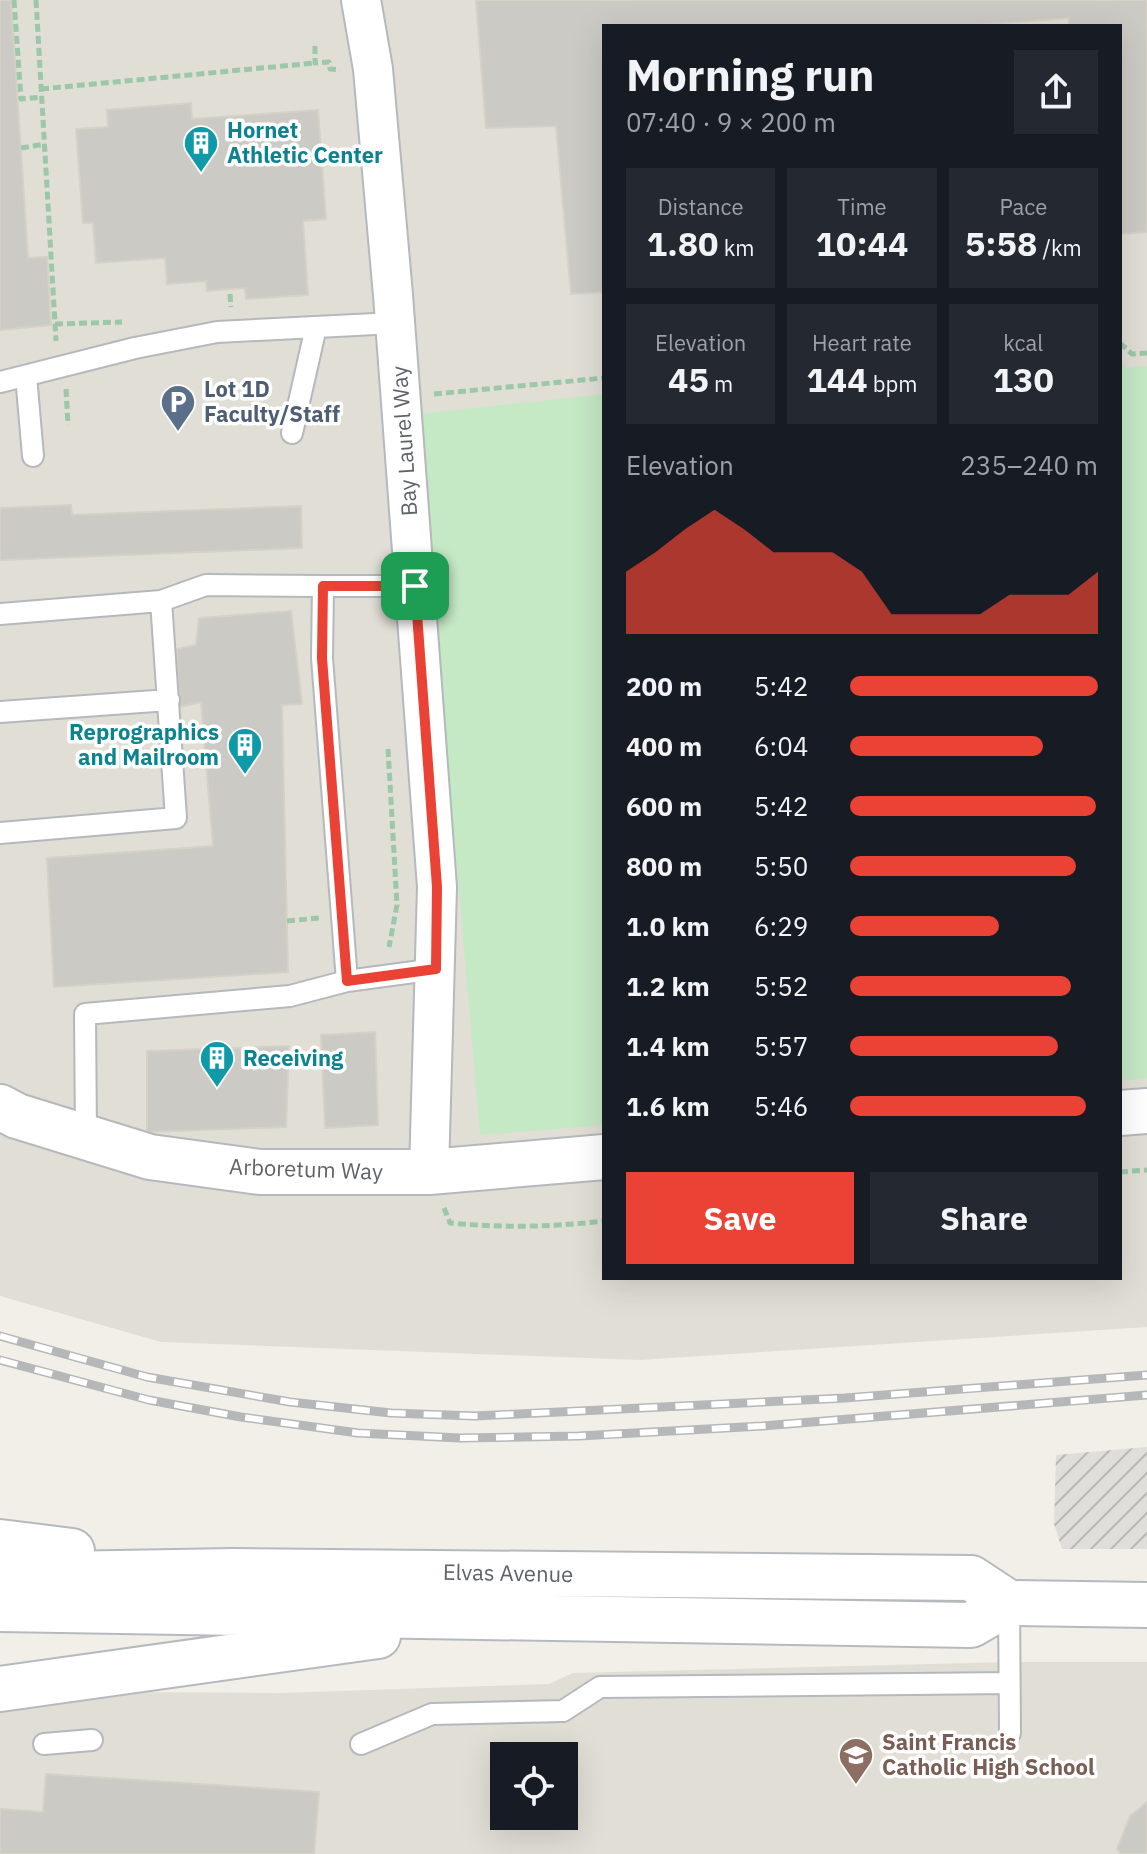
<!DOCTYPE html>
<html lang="en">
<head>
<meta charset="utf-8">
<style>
  body { margin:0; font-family:"IBM Plex Sans",sans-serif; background:#242831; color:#f1f3f6; height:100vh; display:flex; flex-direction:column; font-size:30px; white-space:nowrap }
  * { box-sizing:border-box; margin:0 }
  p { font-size:26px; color:#9ea1a6 }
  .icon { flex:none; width:44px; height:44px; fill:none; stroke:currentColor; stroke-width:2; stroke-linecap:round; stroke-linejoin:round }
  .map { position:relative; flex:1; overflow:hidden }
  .sheet { position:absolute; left:602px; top:24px; width:520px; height:1256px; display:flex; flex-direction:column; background:#171b24; border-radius:0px; box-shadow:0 8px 32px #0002 }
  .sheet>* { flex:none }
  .fabs { position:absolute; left:490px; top:1742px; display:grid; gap:16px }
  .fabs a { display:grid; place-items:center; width:88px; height:88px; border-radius:0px; background:#171b24; box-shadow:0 8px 32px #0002; font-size:40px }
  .pin { position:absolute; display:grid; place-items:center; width:68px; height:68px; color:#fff; margin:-34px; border-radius:16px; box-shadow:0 4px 12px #0006 }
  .round { display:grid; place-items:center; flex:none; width:84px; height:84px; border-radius:0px; background:#242831 }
  .overview { display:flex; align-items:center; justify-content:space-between; height:136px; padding:0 24px }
  h1 { font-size:44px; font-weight:700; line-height:60px }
  .figures { display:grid; grid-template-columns:repeat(3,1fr); gap:12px; height:136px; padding:8px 24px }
  .figures div { display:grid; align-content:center; border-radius:0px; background:#242831; text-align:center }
  .figures b { font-size:34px; font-weight:700 }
  .figures small { font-size:22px; font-weight:400 }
  .figures p { font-size:22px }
  .chart { height:224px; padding:16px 24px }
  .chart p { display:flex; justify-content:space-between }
  .chart svg { width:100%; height:144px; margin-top:8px; fill:#ea4335; opacity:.7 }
  .button { display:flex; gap:16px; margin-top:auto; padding:16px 24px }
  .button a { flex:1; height:92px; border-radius:0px; background:#ea4335; color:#fff; font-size:32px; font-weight:700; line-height:92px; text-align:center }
  .button a+a { background:#242831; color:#f1f3f6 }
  ul { padding:0 24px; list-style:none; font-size:26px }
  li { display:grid; grid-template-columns:128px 96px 1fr; align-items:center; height:60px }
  li i { height:20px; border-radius:10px; background:#ea4335 }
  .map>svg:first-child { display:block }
  .industrial { fill:url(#industrial-furrows) }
  .education { fill:#e1ded6; fill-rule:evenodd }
  .pitch { fill:#c5e8c5 }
  .building { fill:#cccac5; stroke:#d6d1c6; stroke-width:2 }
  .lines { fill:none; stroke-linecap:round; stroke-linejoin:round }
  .service-casing { stroke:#b5b8bc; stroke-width:24 }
  .minor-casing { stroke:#b5b8bc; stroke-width:42 }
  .tertiary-casing { stroke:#b5b8bc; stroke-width:48 }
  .secondary-casing { stroke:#b6babf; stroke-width:48 }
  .path { stroke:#9cc7a9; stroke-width:5; stroke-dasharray:8 4; stroke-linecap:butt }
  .service { stroke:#fff; stroke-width:20 }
  .minor { stroke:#fff; stroke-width:38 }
  .tertiary { stroke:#fff; stroke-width:44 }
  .secondary { stroke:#fff; stroke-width:44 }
  .rail-casing { stroke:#b6b7b8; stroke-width:9 }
  .rail { stroke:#fff; stroke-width:6; stroke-dasharray:18; stroke-linecap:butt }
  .route-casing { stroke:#fff; stroke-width:16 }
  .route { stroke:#ea4335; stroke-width:10 }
  .labels { text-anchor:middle; stroke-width:7; stroke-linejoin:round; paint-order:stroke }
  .culture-label { font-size:22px; font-weight:bold; fill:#0d838f; stroke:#fff; text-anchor:start }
  .service-label { font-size:22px; font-weight:bold; fill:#4e5e75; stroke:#fff; text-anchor:start }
  .street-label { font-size:22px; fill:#5f6368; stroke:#fff }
  .education-label { font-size:22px; font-weight:bold; fill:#785e54; stroke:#fff; text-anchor:start }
</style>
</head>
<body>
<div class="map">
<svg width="1147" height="1854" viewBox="0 0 1147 1854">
  <defs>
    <pattern id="industrial-furrows" width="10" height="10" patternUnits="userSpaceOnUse" patternTransform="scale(2)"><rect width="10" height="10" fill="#e0deda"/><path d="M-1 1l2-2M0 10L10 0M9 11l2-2" fill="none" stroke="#b9b8b5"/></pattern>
  </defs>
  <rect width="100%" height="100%" fill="#f1efe8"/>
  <!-- industrial -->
  <path class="industrial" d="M1147,1447V1549H1062L1054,1524L1056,1455Z"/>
  <!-- education -->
  <path class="education" d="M0,0H1147V1327L639,1360L161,1342L0,1296ZM604,26H1120V1278H604Z
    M1009,1662H1147V1854H0V1711L113,1692L280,1693L549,1684L573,1673ZM504,1756H564V1816H504Z"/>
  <!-- pitch -->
  <path class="pitch" d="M1120,361L1126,368L1147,366V1078L1120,1081Z
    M604,394V1125L480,1135L418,414Z"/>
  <!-- building -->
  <path class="building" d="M0,0H11L28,258L47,257L51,325L0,330Z
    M476,0H1147V232L1120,234V26H1069V18L962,26H604V292L571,294L556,126L486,128Z
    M191,103L192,119L318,110L326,219L303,221L308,295L246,299L245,288L207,291L206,281L167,284L165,258L96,263L93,223H83L76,129L108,127L107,110Z
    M71,505L72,515L301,506L302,548L0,560V508Z
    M291,611L302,704L282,705L288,972L54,987L47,858L213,846L201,702L179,707L177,649L196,645L199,618Z
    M375,1032L378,1125L325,1128L321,1035Z
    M289,1046L286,1127L147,1132V1051Z
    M46,1774L319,1792L314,1854H0V1809L43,1812Z
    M1147,1802V1854H1121L1117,1849L1130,1816Z"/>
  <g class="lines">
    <!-- service casing -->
    <g class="service-casing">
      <path id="service" d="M26,376L33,456
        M0,382L135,348L217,332L395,323
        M292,433L316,327
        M415,586H323L322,658L347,981L436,969
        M0,614L161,601L206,585L323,586
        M0,712L169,700
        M0,833L176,818L161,601
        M86,1137L85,1014L290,996L347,981
        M1009,1603L1010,1733
        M44,1744L92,1740
        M361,1744L432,1714L563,1711L600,1687L1009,1683"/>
    </g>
    <!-- minor casing -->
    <g class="minor-casing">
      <path id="minor" d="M361,0L373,69L393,295L437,887L429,1172"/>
    </g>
    <!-- tertiary casing -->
    <g class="tertiary-casing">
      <path id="tertiary" d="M0,1107L17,1116L150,1157L260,1172H429L604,1157
        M1120,1113L1147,1111"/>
    </g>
    <!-- secondary casing -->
    <g class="secondary-casing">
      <path id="secondary" d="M0,1542L72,1551
        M0,1575L233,1571L971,1578L1009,1603
        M0,1609L971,1625L1009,1603L1147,1605
        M0,1689L378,1636"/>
    </g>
    <!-- path -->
    <path class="path" d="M14,0L21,99L42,97
      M36,0L56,341
      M315,46V63L329,62L330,69L340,70
      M41,89L315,63
      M21,148L45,144
      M230,294L231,307
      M55,324L122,322
      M1120,343L1132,354L1147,353
      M66,389L68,425
      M434,394L604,378
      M388,749L397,905L389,947
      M287,921L319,918
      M1120,1172L1147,1170
      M444,1208L450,1223C502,1228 552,1227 604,1221"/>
    <!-- service -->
    <use href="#service" class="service"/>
    <!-- minor -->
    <use href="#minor" class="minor"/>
    <!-- tertiary -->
    <use href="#tertiary" class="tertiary"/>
    <!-- secondary -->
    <use href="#secondary" class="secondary"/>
    <!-- rail casing -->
    <g class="rail-casing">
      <path id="rail" d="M0,1336L147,1377L290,1402L391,1413L475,1416L845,1398L1147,1375
        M0,1360L149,1400L241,1417L358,1433L460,1438L579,1436L762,1426L1147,1395"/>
    </g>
    <!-- rail -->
    <use href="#rail" class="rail"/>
  </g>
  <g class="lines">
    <!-- route casing -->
    <g class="route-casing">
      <path id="route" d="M323,586H415L437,887L436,969L347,981L322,658Z"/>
    </g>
    <!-- route -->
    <use href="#route" class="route"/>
  </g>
  <!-- icons -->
  <defs>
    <g id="building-pin" transform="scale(1.8)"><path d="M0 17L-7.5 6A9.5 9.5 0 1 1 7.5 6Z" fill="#0f9aa8" stroke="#fff"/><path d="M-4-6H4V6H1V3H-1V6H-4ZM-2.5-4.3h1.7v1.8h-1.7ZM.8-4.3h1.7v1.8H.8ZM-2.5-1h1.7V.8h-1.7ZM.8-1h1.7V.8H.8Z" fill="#fff"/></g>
    <g id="parking-pin" transform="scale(1.8)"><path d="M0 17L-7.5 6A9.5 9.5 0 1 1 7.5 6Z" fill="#5c6f8a" stroke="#fff"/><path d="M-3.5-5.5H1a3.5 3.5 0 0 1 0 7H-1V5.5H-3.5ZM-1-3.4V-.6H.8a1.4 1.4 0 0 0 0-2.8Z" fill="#fff"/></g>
    <g id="school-pin" transform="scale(1.8)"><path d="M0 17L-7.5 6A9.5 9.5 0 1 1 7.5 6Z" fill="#8d6e63" stroke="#fff"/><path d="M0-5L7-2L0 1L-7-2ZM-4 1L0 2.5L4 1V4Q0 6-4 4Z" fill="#fff"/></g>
  </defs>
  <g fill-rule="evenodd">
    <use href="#building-pin" x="201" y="143"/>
    <use href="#parking-pin" x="178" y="402"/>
    <use href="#building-pin" x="245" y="745"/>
    <use href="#building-pin" x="217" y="1058"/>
    <use href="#school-pin" x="856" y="1755"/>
  </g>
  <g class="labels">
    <!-- culture labels -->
    <g class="culture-label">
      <text x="227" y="138">Hornet<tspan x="227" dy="25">Athletic Center</tspan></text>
      <text x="219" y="740" text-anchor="end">Reprographics<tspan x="219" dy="25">and Mailroom</tspan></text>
      <text x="243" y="1066">Receiving</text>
    </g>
    <!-- service labels -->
    <g class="service-label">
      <text x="204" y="397">Lot 1D<tspan x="204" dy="25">Faculty/Staff</tspan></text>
    </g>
    <!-- street labels -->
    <g class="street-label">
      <text transform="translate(404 441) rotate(-94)" y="8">Bay Laurel Way</text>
      <text transform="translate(306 1169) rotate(2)" y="8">Arboretum Way</text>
      <text transform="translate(508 1573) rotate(1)" y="8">Elvas Avenue</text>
    </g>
    <!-- education labels -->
    <g class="education-label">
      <text x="882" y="1750">Saint Francis<tspan x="882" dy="25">Catholic High School</tspan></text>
    </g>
  </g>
</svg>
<div class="fabs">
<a><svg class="icon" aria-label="locate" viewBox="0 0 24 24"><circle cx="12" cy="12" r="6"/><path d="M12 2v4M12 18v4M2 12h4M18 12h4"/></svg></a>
</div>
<div class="pin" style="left:415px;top:586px;background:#1e9e55"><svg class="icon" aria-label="arrive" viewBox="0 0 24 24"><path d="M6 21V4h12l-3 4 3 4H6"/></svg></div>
<section class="sheet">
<div class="overview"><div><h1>Morning run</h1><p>07:40 · 9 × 200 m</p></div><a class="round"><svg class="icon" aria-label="share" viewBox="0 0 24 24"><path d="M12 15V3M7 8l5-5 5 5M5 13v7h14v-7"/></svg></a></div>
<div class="figures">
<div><p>Distance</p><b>1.80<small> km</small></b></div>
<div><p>Time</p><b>10:44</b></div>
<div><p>Pace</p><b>5:58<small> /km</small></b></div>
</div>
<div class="figures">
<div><p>Elevation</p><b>45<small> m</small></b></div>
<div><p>Heart rate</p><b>144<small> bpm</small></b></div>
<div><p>kcal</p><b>130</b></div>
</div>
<div class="chart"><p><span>Elevation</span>235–240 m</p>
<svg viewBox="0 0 160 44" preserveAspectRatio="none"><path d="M0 44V25L10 19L20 12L30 6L40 12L50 19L60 19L70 19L80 25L90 38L100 38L110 38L120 38L130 32L140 32L150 32L160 25V44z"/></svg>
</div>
<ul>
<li><b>200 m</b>5:42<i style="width:100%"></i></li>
<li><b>400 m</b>6:04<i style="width:78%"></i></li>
<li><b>600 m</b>5:42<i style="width:99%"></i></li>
<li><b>800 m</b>5:50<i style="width:91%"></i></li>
<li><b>1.0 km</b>6:29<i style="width:60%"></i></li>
<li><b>1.2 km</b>5:52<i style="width:89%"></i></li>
<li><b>1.4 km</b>5:57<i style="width:84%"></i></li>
<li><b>1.6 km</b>5:46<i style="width:95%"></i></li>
</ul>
<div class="button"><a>Save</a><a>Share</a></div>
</section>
</div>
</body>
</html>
